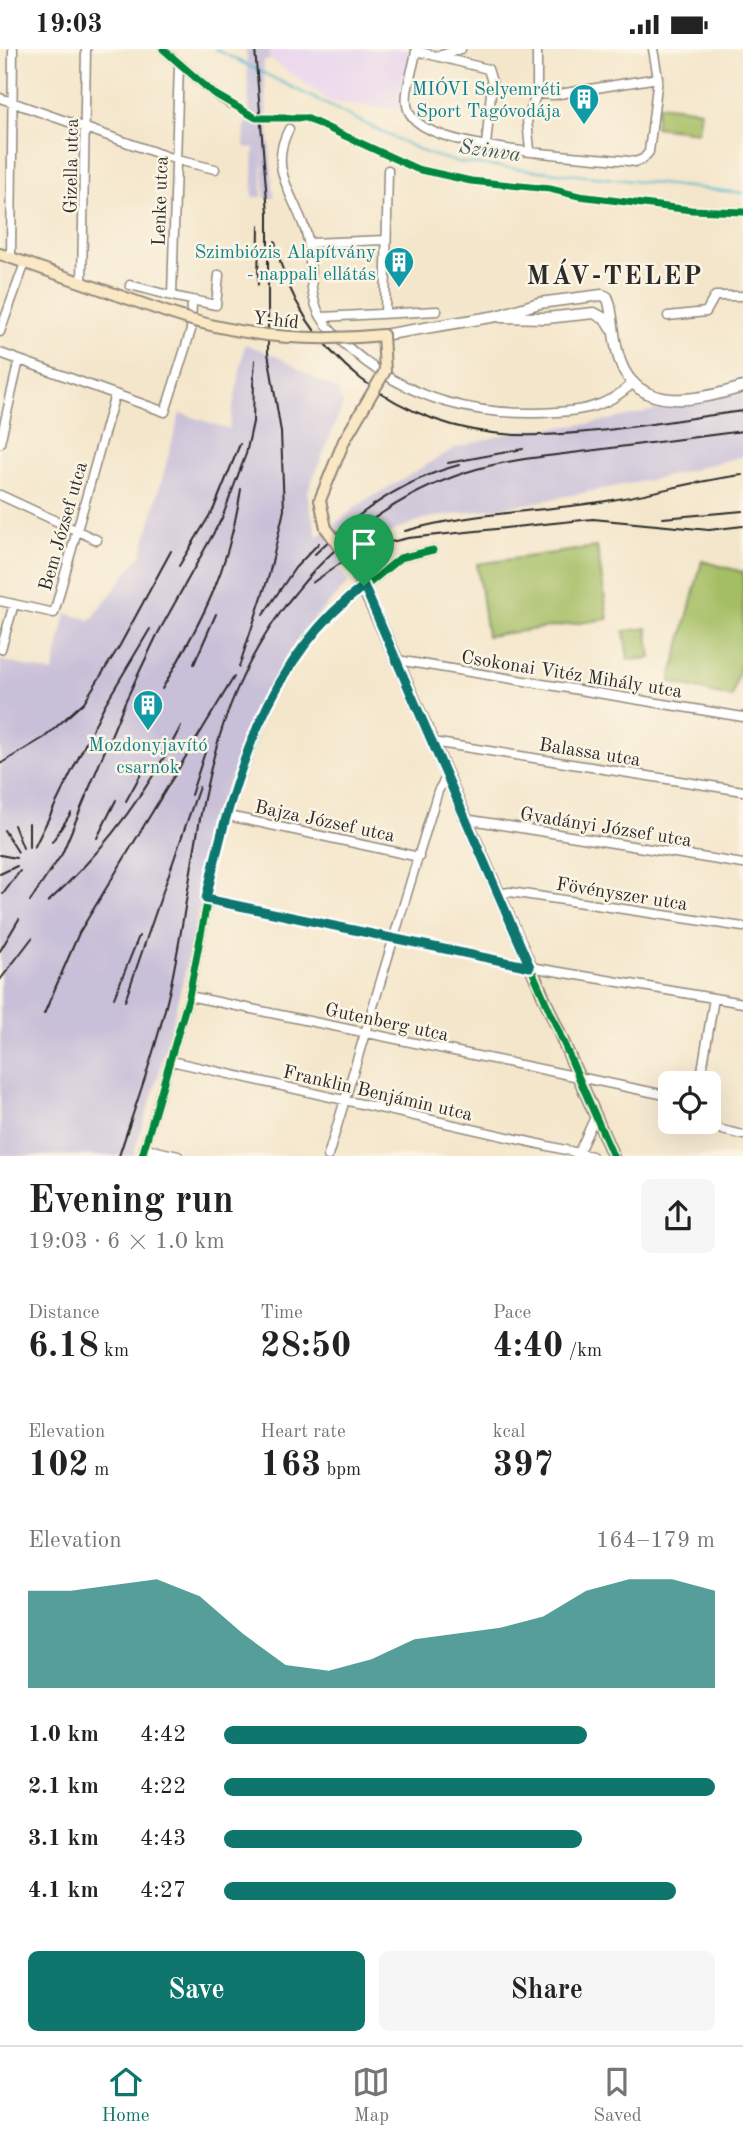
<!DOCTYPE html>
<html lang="en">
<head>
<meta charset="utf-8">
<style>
  body { margin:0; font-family:"Old Standard TT",serif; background:#f6f6f6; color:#222; height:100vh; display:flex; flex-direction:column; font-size:26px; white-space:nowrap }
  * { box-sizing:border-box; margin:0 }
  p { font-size:23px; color:#767676 }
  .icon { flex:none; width:38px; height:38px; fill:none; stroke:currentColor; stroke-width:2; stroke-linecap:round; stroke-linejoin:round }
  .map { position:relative; height:1107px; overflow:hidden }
  .panel { display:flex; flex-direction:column; background:#fff; flex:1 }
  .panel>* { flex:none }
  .tools { position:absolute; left:658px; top:1022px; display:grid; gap:14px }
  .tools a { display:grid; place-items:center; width:63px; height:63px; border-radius:10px; background:#fff; box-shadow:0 7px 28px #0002; font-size:35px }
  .pin { position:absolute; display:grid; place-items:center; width:60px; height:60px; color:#fff; margin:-72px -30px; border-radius:50% 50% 50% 0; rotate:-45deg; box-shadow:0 0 7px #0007 }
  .pin .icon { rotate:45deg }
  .round { display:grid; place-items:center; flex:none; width:74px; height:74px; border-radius:10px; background:#f6f6f6 }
  .headline { display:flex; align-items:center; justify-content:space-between; height:119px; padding:0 28px }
  h1 { font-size:38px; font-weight:800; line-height:52px }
  .metrics { display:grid; grid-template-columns:repeat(3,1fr); gap:10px; height:119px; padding:7px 28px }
  .metrics div { display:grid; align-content:center }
  .metrics b { font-size:35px; font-weight:800 }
  .metrics small { font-size:19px; font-weight:400 }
  .metrics p { font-size:19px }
  .chart { height:196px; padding:14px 28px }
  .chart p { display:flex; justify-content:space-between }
  .chart svg { width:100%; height:126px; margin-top:7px; fill:#0f766e; opacity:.7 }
  .action { display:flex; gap:14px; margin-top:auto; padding:14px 28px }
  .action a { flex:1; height:80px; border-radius:10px; background:#0f766e; color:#fff; font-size:28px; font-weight:800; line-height:80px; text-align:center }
  .action a+a { background:#f6f6f6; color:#222 }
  ul { padding:0 28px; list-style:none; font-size:23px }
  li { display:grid; grid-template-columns:112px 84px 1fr; align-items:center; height:52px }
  li i { height:18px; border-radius:9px; background:#0f766e }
  .status { display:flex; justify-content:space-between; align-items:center; height:49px; padding:0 35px; background:#fff; direction:ltr }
  .status svg { height:19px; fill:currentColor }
  .menu { display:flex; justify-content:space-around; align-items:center; height:98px; border-top:2px solid #e0e0e0; background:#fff; font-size:19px; color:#767676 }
  .menu a { display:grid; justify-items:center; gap:4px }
  .menu .current { color:#0f766e }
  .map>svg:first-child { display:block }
  .built { fill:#e7d2ef }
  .industrial { fill:#c8bfd8 }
  .green { fill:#a4be64; stroke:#687448; stroke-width:2 }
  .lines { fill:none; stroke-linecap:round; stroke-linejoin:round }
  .stream { stroke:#4db6cb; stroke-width:2 }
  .minor-casing { stroke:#90887b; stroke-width:11 }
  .tertiary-casing { stroke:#90887b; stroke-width:13 }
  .secondary-casing { stroke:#90887b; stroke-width:14 }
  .minor { stroke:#fff; stroke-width:8 }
  .tertiary { stroke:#fff; stroke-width:10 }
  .secondary { stroke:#fae7c3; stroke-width:10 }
  .rail { stroke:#2b2b2b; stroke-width:2 }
  .secondary-bridge-casing { stroke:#90887b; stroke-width:14; stroke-linecap:butt }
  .secondary-bridge { stroke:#fae7c3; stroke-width:10 }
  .cycleway-casing { stroke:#fcf5e5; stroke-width:11 }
  .cycleway { stroke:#00873e; stroke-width:7 }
  .route-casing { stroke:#fff; stroke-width:14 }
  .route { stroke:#0f766e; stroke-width:9 }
  .labels { text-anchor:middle; stroke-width:5; stroke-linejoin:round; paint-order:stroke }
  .culture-label { font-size:19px; fill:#0d838f; stroke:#fcf5e5; text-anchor:end }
  .street-label { font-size:19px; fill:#2b2b2b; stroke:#fcf5e5 }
  .water-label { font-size:21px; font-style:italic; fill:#375c63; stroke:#fcf5e5 }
  .district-label { font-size:26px; font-weight:bold; letter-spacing:2px; fill:#2b2b2b; stroke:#fcf5e5 }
</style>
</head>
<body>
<div class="status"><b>19:03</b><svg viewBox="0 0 49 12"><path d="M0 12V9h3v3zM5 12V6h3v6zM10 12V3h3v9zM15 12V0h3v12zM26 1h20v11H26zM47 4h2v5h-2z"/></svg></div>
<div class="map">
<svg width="743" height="1107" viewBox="0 0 743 1107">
  <rect width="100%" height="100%" fill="#fcf5e5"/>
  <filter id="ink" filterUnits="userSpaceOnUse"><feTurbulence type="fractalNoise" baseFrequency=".0143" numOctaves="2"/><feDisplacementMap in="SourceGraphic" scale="14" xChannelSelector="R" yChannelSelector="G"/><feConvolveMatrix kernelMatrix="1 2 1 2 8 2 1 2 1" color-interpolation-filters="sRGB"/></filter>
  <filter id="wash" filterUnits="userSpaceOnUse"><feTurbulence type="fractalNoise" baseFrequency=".00686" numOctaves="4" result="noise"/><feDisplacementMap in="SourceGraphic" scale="28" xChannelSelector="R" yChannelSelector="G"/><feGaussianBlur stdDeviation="1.57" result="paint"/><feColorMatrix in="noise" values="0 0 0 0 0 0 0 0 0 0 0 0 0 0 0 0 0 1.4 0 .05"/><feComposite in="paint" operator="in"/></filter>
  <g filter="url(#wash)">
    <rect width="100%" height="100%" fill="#f4e6cb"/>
    <!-- built -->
    <path class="built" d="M270,0H410L402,61L331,53L270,10Z"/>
    <!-- industrial -->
    <path class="industrial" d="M246,0H270V10L263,13L274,149H265L262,105V148H252L254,99L244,98L245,76L250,72Z
      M245,295L278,308L338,342L343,356L307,444L317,488L359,456L455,399L517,382L589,375L743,343V407L664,428L531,454L423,470L382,487L339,519L349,534L315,568L288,605L225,741L184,927L158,1028L133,1107H0V611L53,624L66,564L91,571L142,504L180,364L229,380Z"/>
    <!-- green -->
    <path class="green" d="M658,56L701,61L698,83L655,78Z
      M597,498L608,570L487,587L477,515Z
      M702,512L743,523V607L732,649L670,633Z
      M647,579L651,609L628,611L624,582Z"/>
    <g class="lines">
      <!-- stream -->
      <path class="stream" d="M215,0L380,82L426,104L456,113L743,144"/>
    </g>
  </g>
  <g filter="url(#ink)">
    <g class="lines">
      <!-- minor casing -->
      <g class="minor-casing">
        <path id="minor" d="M163,0L213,44L230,55
          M416,0C415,19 401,46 409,63C427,104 590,106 635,113L643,110L649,103L658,29L653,0
          M416,2L488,20L492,33L486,97
          M441,6L461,0
          M537,44L553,46L658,29
          M0,49L177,111L215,120
          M289,80C269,117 290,141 303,175C316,205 304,238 321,268C332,286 350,300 366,313C418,351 472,365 536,364C576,363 605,361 634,333
          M530,101L527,71L537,44V0
          M309,194L386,191
          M11,209L13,0
          M82,234L86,0
          M130,236L172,247L179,14
          M172,247L216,256L219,226
          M385,264L388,121
          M668,267L706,263L715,247H743
          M322,268L437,262
          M0,283L25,214
          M0,304L165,363L191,281L192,252
          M0,394L19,311
          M0,446L97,491
          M0,552L54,564L115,345
          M1,600L14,555
          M397,611L743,668
          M432,693L743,742
          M224,766L419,808
          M465,770L743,815
          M497,845L510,843L743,878
          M206,850L530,918L743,954
          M189,947L670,1047
          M171,1012L592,1107
          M700,1034L714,949
          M707,1073L722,1081L743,1086
          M144,1099L178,1107
          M142,1107L189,947L224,766L275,645L306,589L337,561L400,509L433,501
          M328,1107L438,742L447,727
          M577,1107L595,1068"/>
      </g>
      <!-- tertiary casing -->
      <g class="tertiary-casing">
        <path id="tertiary" d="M501,268L546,269L594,264L605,270L611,280
          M383,286L497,267L539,254L602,246L607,248L609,253C614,273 613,293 620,312C639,367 702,350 743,338"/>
      </g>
      <!-- secondary casing -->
      <g class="secondary-casing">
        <path id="secondary" d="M0,205L169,264
          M326,479L320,451L344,392
          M351,513L397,611L613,1107"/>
      </g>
      <!-- minor -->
      <use href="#minor" class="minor"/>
      <!-- tertiary -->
      <use href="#tertiary" class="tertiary"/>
      <!-- secondary -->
      <use href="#secondary" class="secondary"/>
      <!-- rail -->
      <path class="rail" d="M275,192C298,306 402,382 516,386C589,388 670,371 743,362
        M258,236L259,177
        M253,337L255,311
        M448,414L523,400
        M663,469L743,462
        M405,482C472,463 543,463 612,451C656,444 698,431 743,426
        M315,505C356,464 402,431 459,416
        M179,517L214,459L240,395
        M312,534L361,500L408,489L593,470L709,481L743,477
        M263,566L295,519L319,494
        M194,615L216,565
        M239,618L269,526L284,461L281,383L268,304V164L255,0
        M162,640C204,568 228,524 241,440
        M0,715L45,688L84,653L119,598L171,502
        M191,746L207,697
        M126,752L146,716
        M14,776L23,799
        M4,781L18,803
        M97,789L116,751
        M52,793L71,764
        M29,798V774
        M34,799L104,657L150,580
        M0,806L16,809
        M0,825L17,817
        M3,845L20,822
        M30,852L62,805L125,653L157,586L222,469L246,405L253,373L254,329
        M48,853C102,804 148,742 181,677
        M0,902L19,870
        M0,931L32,889
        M114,949L139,887
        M125,952L199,738
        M44,965L79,884L234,628
        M119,1107C137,1052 157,997 170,940C187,862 194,781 215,703C250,575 339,465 467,423C504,411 542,408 580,403C634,396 689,389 743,382"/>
      <!-- secondary-bridge casing -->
      <g class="secondary-bridge-casing">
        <path id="secondary-bridge" d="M169,264C239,288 308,294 383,286L385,322L344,392
          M326,479L351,513"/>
      </g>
      <!-- secondary-bridge -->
      <use href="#secondary-bridge" class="secondary-bridge"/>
      <!-- cycleway casing -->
      <g class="cycleway-casing">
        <path id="cycleway" d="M163,0L213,44L256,69H306L417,120L471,132L550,140L579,147L691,161L743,163
          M371,553L613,1107
          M142,1107L189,947L224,766L275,645L306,589L337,561L400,509L433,501"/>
      </g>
      <!-- cycleway -->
      <use href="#cycleway" class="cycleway"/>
    </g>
  </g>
  <g class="lines" filter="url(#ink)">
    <!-- route casing -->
    <g class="route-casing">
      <path id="route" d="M364,537L530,918L206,850C231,737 266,609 364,537Z"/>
    </g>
    <!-- route -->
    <use href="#route" class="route"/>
  </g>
  <!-- icons -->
  <defs>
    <g id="building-pin" transform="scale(1.575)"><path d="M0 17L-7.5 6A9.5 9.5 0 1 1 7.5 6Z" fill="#0f9aa8" stroke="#fcf5e5"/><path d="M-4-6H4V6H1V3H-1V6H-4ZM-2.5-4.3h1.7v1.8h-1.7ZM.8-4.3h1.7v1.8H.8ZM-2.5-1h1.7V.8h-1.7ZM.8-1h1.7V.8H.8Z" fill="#fff"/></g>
  </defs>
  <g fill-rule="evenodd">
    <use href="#building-pin" x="584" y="50"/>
    <use href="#building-pin" x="399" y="213"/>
    <use href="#building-pin" x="148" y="656"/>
  </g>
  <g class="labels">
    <!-- culture labels -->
    <g class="culture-label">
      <text x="561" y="46">MIÓVI Selyemréti<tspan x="561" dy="22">Sport Tagóvodája</tspan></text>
      <text x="376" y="209">Szimbiózis Alapítvány<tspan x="376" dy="22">- nappali ellátás</tspan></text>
      <text x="148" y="702" text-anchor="middle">Mozdonyjavító<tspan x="148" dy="22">csarnok</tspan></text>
    </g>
    <!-- street labels -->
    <g class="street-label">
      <text transform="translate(70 117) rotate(-89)" y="7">Gizella utca</text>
      <text transform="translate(159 152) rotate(-88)" y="7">Lenke utca</text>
      <text transform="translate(276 270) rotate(6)" y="7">Y-híd</text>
      <text transform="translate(62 477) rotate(-74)" y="7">Bem József utca</text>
      <text transform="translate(572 624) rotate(9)" y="7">Csokonai Vitéz Mihály utca</text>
      <text transform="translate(590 702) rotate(9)" y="7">Balassa utca</text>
      <text transform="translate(325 771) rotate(12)" y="7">Bajza József utca</text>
      <text transform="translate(606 777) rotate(9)" y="7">Gvadányi József utca</text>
      <text transform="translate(622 844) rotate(9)" y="7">Fövényszer utca</text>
      <text transform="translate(387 972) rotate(12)" y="7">Gutenberg utca</text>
      <text transform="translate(378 1043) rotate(13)" y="7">Franklin Benjámin utca</text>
    </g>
    <!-- water labels -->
    <g class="water-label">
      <text transform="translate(490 101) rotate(8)" y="7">Szinva</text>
    </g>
    <!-- district labels -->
    <g class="district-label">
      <text x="615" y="235">MÁV-TELEP</text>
    </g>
  </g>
</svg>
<div class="tools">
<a><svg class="icon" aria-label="locate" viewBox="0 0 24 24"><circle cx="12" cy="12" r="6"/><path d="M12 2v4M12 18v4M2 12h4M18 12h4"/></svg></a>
</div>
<div class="pin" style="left:364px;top:537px;background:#1e9e55"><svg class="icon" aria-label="arrive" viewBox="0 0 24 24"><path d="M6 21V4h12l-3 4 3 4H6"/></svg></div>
</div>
<section class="panel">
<div class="headline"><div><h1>Evening run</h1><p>19:03 · 6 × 1.0 km</p></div><a class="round"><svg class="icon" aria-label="share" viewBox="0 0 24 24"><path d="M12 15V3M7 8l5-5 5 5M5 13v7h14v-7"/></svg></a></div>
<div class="metrics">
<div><p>Distance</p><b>6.18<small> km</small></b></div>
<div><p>Time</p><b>28:50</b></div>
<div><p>Pace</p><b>4:40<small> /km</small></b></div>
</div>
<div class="metrics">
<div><p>Elevation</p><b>102<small> m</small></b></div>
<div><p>Heart rate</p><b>163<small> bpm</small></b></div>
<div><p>kcal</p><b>397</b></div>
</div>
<div class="chart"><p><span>Elevation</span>164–179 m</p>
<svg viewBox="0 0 160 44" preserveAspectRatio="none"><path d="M0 44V10L10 10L20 8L30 6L40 12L50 25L60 36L70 38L80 34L90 27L100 25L110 23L120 19L130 10L140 6L150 6L160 10V44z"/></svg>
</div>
<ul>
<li><b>1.0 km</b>4:42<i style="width:74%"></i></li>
<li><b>2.1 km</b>4:22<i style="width:100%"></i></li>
<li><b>3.1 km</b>4:43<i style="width:73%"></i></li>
<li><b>4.1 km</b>4:27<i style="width:92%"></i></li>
</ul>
<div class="action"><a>Save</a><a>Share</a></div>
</section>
<nav class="menu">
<a class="current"><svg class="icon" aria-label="home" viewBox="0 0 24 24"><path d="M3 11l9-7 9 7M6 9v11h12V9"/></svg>Home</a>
<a><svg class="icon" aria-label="map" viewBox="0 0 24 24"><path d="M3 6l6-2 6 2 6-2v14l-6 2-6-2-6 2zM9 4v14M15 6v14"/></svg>Map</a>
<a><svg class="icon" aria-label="saved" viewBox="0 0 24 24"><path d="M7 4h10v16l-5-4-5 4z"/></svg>Saved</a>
</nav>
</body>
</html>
